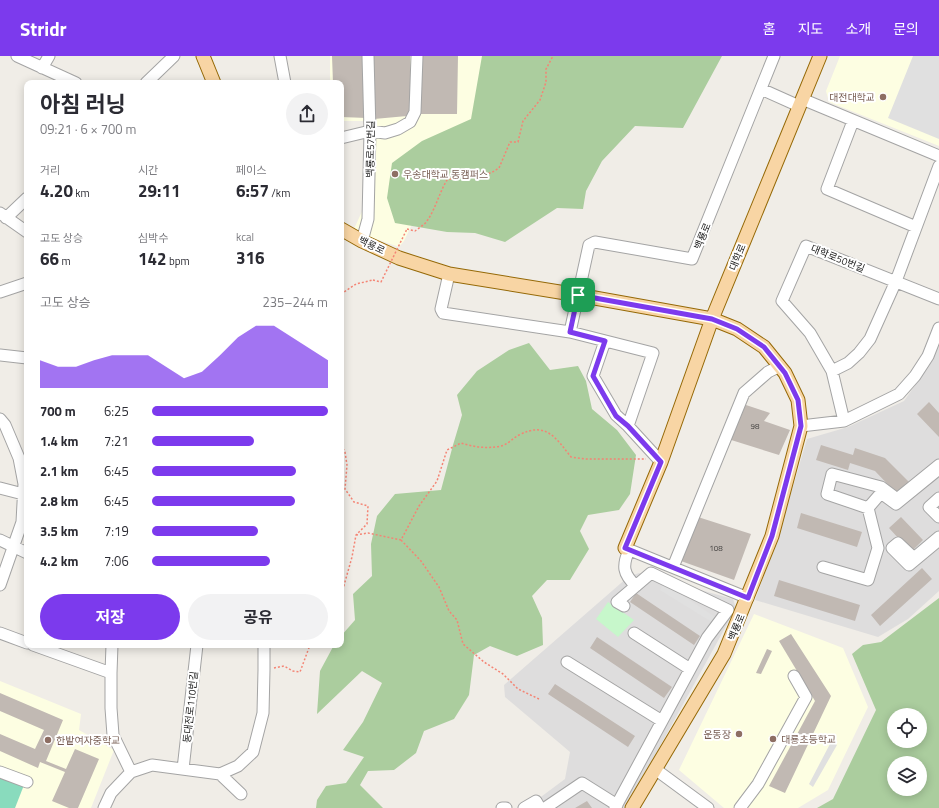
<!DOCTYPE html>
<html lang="ko">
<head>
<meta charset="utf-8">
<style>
  body { margin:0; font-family:"Titillium Web","Noto Sans KR",sans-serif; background:#f2f2f3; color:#2b2b33; height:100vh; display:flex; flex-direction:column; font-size:15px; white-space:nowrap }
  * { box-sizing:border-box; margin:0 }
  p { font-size:13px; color:#7c7c81 }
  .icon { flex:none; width:22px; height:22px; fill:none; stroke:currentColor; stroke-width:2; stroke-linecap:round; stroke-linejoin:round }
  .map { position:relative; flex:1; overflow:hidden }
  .sheet { position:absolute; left:24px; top:24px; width:320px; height:568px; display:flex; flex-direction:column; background:#fff; border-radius:8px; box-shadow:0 2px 10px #0003 }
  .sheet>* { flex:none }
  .tools { position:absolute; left:887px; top:652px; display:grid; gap:8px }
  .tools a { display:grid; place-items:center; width:40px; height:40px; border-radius:50%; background:#fff; box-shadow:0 2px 10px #0003; font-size:20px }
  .pin { position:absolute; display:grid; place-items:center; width:34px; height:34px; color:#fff; margin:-17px; border-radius:8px; box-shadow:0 2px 6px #0006 }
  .round { display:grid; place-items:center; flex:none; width:42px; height:42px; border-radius:21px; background:#f2f2f3 }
  .headline { display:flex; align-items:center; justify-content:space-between; height:68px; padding:0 16px }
  h1 { font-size:22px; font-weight:700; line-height:30px }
  .stats { display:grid; grid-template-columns:repeat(3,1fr); gap:6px; height:68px; padding:4px 16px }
  .stats div { display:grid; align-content:center }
  .stats b { font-size:17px; font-weight:700 }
  .stats small { font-size:11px; font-weight:400 }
  .stats p { font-size:11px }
  .chart { height:112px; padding:8px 16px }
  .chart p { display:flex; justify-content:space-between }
  .chart svg { width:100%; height:72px; margin-top:4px; fill:#7c3aed; opacity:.7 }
  .primary-button { display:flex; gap:8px; margin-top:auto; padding:8px 16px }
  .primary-button a { flex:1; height:46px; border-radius:24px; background:#7c3aed; color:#fff; font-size:16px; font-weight:700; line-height:46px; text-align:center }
  .primary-button a+a { background:#f2f2f3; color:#2b2b33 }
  ul { padding:0 16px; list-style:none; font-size:13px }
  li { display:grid; grid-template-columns:64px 48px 1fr; align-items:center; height:30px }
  li i { height:10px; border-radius:5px; background:#7c3aed }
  header { display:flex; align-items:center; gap:24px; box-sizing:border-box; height:56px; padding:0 20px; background:#7c3aed; color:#fff }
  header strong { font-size:19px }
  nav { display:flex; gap:22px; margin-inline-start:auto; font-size:14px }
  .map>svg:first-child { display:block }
  .residential { fill:#dedddd }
  .education { fill:#fdfee2 }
  .forest { fill:#abcd9e; fill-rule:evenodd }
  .park { fill:#c7f7cb }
  .pitch { fill:#89dbbd }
  .parking { fill:#e0e0e0 }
  .building { fill:#c1b9b3 }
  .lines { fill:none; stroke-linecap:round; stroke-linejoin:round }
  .minor-casing { stroke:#a4a4a4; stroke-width:13 }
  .major-casing { stroke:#956907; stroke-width:15 }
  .path { stroke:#f48474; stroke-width:1.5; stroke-dasharray:2 2; stroke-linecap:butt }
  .minor { stroke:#fff; stroke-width:11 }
  .major { stroke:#f8d5a4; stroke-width:13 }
  .path-bridge { stroke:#f48474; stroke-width:1.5; stroke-dasharray:2 2; stroke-linecap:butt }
  .route-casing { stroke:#fff; stroke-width:8 }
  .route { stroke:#7c3aed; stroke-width:5 }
  .education-dot { fill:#8d6e63; stroke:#fff; stroke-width:1.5 }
  .labels { text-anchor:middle; stroke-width:4; stroke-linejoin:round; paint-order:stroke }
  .number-label { font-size:8px; fill:#484645 }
  .education-label { font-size:10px; fill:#785e54; stroke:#fff; text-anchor:start }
  .street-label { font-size:10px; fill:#202020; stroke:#fff }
</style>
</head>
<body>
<header>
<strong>Stridr</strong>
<nav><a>홈</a><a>지도</a><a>소개</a><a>문의</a></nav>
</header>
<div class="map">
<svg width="939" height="752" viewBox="0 0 939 752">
  <rect width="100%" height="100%" fill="#f0ede7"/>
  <!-- residential -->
  <path class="residential" d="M939,289V535L908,563L878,581L755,544L778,481L807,383L848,371L904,345L931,307Z
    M639,517L733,543L736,552L626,752H526L565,723L570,696L505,641L504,629L628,521Z"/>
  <!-- education -->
  <path class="education" d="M330,0H508L413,166L404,185L399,191L353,175L365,149L366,65H341V27H330Z
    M840,0H939V90L829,46L826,35Z
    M754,558L843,592L868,651L828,734L798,752H724L679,714Z
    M0,625L81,658L79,674L114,694L91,752H0Z"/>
  <!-- forest -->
  <path class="forest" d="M482,0H722L683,72L635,70L602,105L586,135L583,153L557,152L505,186L475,177L447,176L395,167L387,142L392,107L422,85L471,63Z
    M529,287L550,314L578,310L586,325L592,353L617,374L636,399L630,438L619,454L588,459L580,475L589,493L570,524H547L532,540L542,562L543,589L517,600L490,590L474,599L469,639L454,663L424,675L416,697L394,714L368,715L360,729L383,752H316L317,744L326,730L346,727L364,701L343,694L363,666L382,627L362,615L317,658L320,615L334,589H341V580L355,564L353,538L372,520L371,488L377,460L395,438L441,434L453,389L462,359L457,339L477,315L509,294Z
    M939,542V752H817L833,743L876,654L852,598L863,589L881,586ZM894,659H920V685H894ZM894,707H920V733H894Z"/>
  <!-- park -->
  <path class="park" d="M608,546L634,564L618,581L596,563Z"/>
  <!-- pitch -->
  <path class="pitch" d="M0,719L24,729L15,752H0Z"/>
  <!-- parking -->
  <path class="parking" d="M913,0H939V83L888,62Z
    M664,527L718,563L715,568L660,534Z
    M831,686L837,689L813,731L809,728Z"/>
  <!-- building -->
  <path class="building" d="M332,0H365L367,62L341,61V27H333Z
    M372,0H410L411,53L407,60L374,63Z
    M421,0H458L457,58H420Z
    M929,346L939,357V381L917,358Z
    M743,348L770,357L764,365L790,374L779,399L728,383Z
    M821,389L853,399L855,392L885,402L910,427L898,439L875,415L850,407L848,414L816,404Z
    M801,457L862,476L857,491L797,472Z
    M698,461L751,478L734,524L681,505Z
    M901,461L923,484L911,496L889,472Z
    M922,512L932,523L880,570L871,559Z
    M779,524L860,549L855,565L774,540Z
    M636,537L700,580L694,589L630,546Z
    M791,578L831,640L785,737L769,730L815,645L779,585Z
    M597,581L672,631L664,642L590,592Z
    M767,593L772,595L761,618L756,617Z
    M555,628L635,680L628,691L548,638Z
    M0,637L63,664L46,705L66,713L75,693L99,703L78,752H69L52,745L65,716L40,706L38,712L0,695V678L35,693L44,674L0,655Z
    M587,745L592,752H575Z"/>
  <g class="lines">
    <!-- minor casing -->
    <g class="minor-casing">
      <path id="minor" d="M17,0L76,27
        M280,0L285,27
        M42,12L49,0
        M146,27L174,0
        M761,33L799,50
        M802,43L939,100
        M853,65L827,133L916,171
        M341,82L370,75L385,77L398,73L410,66L415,56L417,0
        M0,157L27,176
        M6,162L27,142
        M362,185L368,163L370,75L368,0
        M449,218L441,253L443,257L570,276L653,297L628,370
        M0,236L27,227
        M570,276L589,189L595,186L692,203L774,0
        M605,285L593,320L616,359L628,370L661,406
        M0,299L27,302
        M832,315L848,307L859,297L870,283L896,225L939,110
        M0,363L5,369L19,402L24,428L22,466L0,529
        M844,365L832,315L810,277L782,245L806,190L939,243
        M801,370L844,365L899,338L915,320L928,300L939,272
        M939,409L897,443L881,431L832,418L827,438L868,452L881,437L896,448L939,413
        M0,432L27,439
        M939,442L929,451L939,461
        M939,481L914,502L898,487L892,492L909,509L939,484
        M0,484L27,497
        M625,492L748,542
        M629,494C622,510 623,518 636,530
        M673,511L744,337L768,316L780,310
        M823,511L868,524L878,492L868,452
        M0,577L27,587
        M634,577L690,613
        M33,589L111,617V652L113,679L131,716L152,709L220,718L238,710L253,696L263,657L264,614V589
        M567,606L662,665
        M111,617L112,589
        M183,713L197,589
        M655,713L708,752
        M0,716L27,726
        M220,718L241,738
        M104,752L111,737L131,716
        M502,752H506
        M524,752L536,745L540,752
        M545,752L582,727L617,749
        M615,752L707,582L728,554L651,517L617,546L624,550
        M740,752L758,728L806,641L794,620"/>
    </g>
    <!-- major casing -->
    <g class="major-casing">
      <path id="major" d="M203,0L214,27
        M341,173L362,185L399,202L449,218L578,239L712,263L737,273L764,291L785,317L798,344L801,370L772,480L724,598L632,752
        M625,492L661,406L712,263L820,0"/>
    </g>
    <!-- path -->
    <path class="path" d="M407,173L415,175C419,172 424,169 427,165C436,152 439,137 447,124L463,119L491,117L499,112L510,86H518L523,65L540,44L546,26V13L553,0
      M341,238L356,228L373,224
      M341,389L345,396L347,409L345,433L354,446L368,450L367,468L356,479L352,501L341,540
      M356,479L368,477L401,484L419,450L437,425L447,394L461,387C474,391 487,393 501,390C507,389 513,382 519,379C546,365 556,382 571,401L586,403H646
      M401,484L421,505L439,531L449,555L457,564L463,588L484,606L503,618L518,633L539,643
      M274,612L284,610L293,615L300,616L310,589"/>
    <!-- minor -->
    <use href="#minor" class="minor"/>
    <!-- major -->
    <use href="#major" class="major"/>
    <!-- path-bridge -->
    <path class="path-bridge" d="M373,224L381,226L407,173"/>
  </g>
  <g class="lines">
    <!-- route casing -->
    <g class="route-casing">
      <path id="route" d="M578,239L712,263L737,273L764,291L785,317L798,344L801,370L772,480L748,542L625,492L661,406L628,370L616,360L593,320L605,285L570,276Z"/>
    </g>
    <!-- route -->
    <use href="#route" class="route"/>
  </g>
  <!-- markers -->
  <g class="education-dot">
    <circle cx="883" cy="41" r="4"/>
    <circle cx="395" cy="118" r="4"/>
    <circle cx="739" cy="678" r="4"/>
    <circle cx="773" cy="683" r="4"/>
    <circle cx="48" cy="684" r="4"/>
  </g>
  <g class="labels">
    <!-- number labels -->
    <g class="number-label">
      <text x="755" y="373">98</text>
      <text x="716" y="495">108</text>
    </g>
    <!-- education labels -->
    <g class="education-label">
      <text x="875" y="45" text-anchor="end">대전대학교</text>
      <text x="403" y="122">우송대학교 동캠퍼스</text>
      <text x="731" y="682" text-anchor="end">운동장</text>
      <text x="781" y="687">대룡초등학교</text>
      <text x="56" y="688">한밭여자중학교</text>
    </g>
    <!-- street labels -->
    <g class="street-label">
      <text transform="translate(370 93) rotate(-89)" y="4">백룡로57번길</text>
      <text transform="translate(702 180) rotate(-68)" y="4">백룡로</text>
      <text transform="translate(372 189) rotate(26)" y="4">백룡로</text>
      <text transform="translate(737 201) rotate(-68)" y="4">대학로</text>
      <text transform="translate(838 202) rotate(22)" y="4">대학로50번길</text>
      <text transform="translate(736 571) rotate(-67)" y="4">백룡로</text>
      <text transform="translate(190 651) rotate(-84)" y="4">동대전로110번길</text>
    </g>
  </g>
</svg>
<div class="tools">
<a><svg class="icon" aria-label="locate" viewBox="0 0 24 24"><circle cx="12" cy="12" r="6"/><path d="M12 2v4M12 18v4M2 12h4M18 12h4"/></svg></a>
<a><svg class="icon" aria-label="layers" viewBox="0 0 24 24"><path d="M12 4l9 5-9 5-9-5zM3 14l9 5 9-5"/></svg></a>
</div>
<div class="pin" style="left:578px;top:239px;background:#1e9e55"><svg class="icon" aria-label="arrive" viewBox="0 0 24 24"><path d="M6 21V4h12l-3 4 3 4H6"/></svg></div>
<section class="sheet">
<div class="headline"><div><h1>아침 러닝</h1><p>09:21 · 6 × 700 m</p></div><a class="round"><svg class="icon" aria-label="share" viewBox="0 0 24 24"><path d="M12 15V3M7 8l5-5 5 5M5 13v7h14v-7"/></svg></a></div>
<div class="stats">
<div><p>거리</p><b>4.20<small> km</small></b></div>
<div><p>시간</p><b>29:11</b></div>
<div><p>페이스</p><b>6:57<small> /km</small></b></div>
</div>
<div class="stats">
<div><p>고도 상승</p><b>66<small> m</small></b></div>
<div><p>심박수</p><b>142<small> bpm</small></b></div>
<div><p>kcal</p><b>316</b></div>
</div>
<div class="chart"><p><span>고도 상승</span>235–244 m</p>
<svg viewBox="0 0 160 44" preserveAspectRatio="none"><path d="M0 44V27L10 31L20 31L30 27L40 24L50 24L60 24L70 31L80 38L90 34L100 24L110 13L120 6L130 6L140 13L150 20L160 27V44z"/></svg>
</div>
<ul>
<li><b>700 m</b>6:25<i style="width:100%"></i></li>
<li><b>1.4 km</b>7:21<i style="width:58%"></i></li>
<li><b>2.1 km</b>6:45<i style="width:82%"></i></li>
<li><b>2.8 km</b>6:45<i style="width:81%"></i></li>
<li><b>3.5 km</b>7:19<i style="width:60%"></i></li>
<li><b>4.2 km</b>7:06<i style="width:67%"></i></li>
</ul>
<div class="primary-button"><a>저장</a><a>공유</a></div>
</section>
</div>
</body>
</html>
